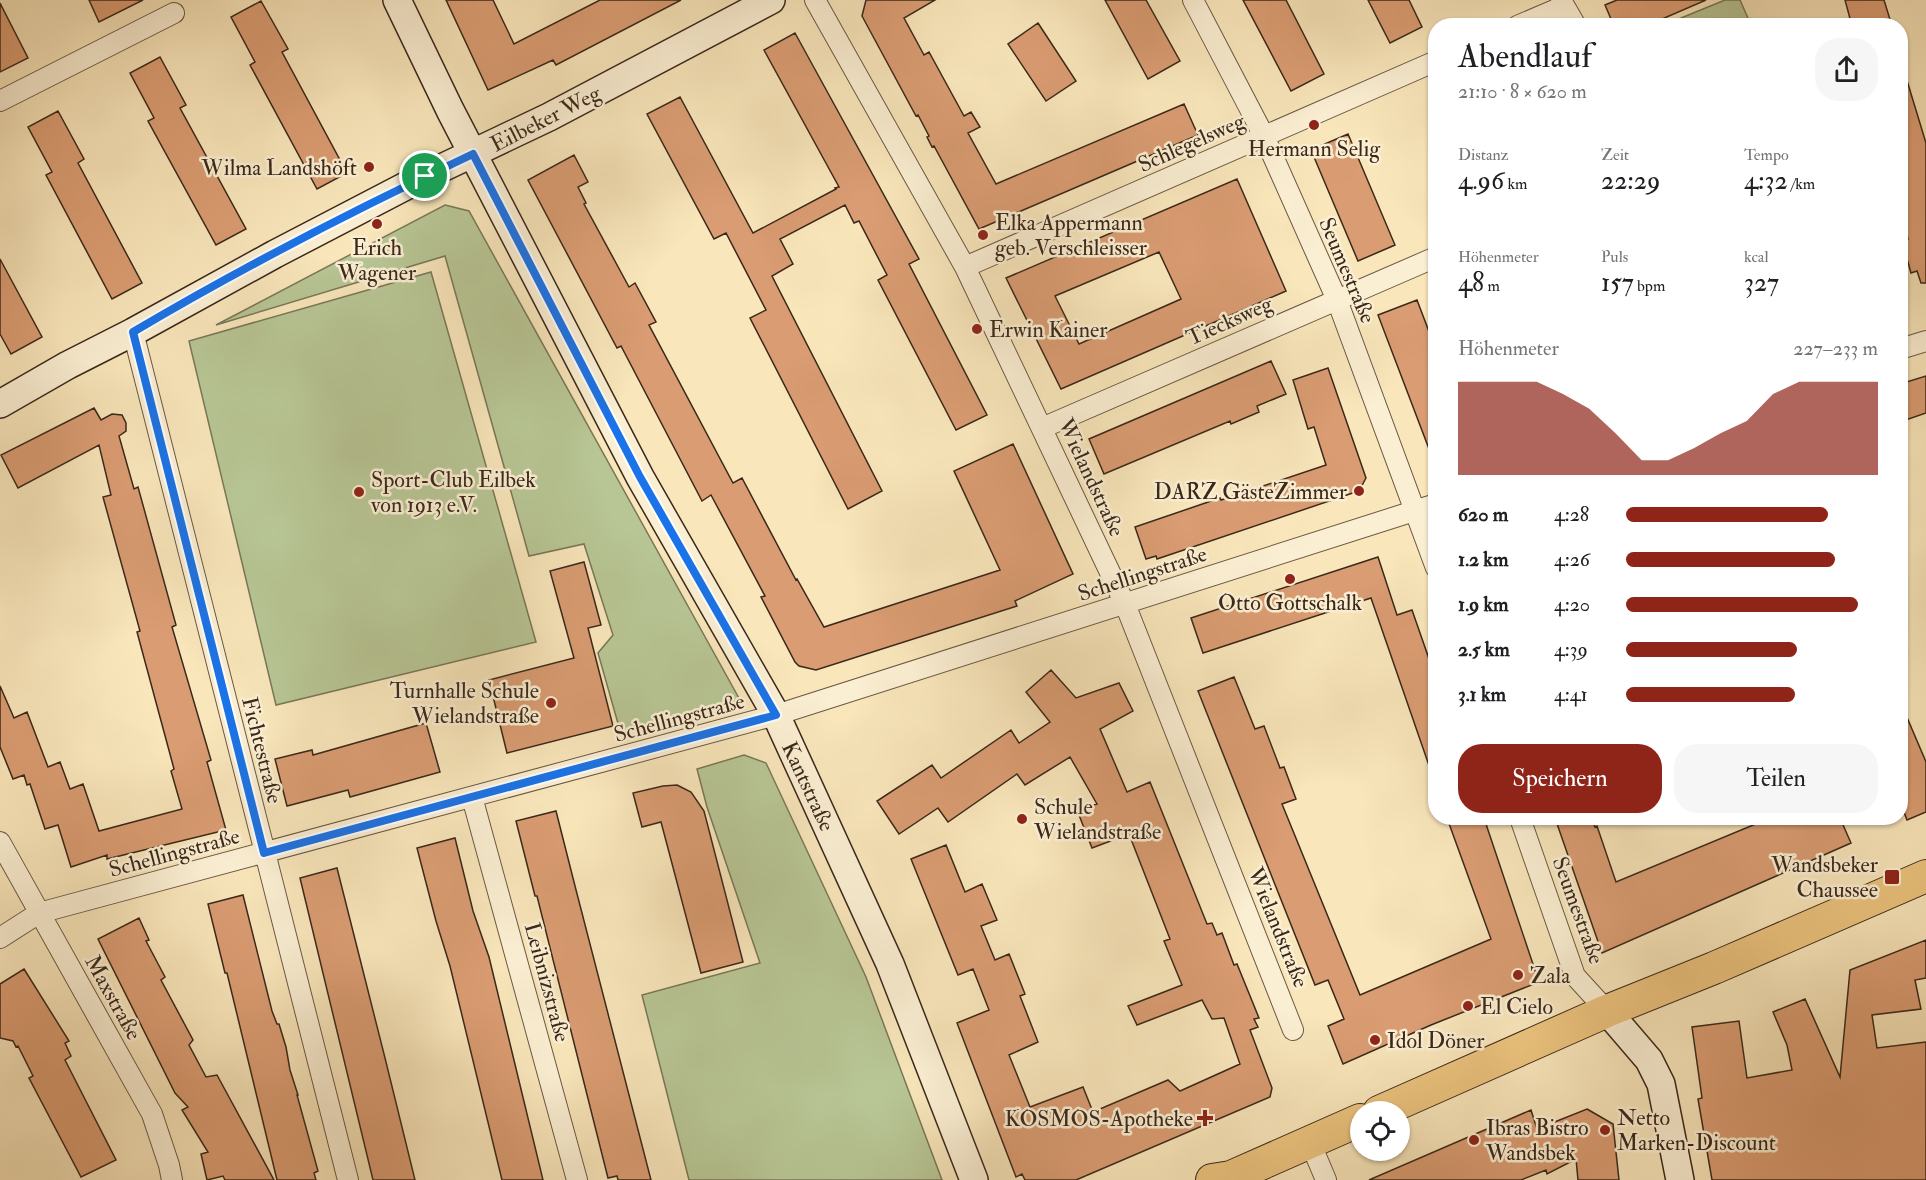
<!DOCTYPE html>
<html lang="de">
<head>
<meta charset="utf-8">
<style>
  body { margin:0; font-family:"IM FELL Double Pica",serif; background:#f6f6f6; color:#202124; height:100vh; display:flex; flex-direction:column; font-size:22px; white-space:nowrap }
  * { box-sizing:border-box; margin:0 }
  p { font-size:20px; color:#757577 }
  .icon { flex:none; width:33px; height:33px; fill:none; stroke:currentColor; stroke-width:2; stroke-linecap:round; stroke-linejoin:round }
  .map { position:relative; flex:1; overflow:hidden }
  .panel { position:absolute; left:1428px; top:18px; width:480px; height:807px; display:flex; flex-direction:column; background:#fff; border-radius:24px; box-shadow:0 2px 4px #0004 }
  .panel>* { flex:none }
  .tools { position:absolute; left:1350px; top:1101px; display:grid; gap:12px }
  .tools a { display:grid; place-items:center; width:60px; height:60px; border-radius:50%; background:#fff; box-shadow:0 2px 4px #0004; font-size:30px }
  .pin { position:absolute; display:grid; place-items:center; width:51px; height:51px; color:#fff; margin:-26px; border:3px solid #fff; border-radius:50%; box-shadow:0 2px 6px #0007 }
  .round { display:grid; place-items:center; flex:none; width:63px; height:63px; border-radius:24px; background:#f6f6f6 }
  .overview { display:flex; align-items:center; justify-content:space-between; height:102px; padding:0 30px }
  h1 { font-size:33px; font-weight:600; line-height:45px }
  .figures { display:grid; grid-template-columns:repeat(3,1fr); gap:9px; height:102px; padding:6px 30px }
  .figures div { display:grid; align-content:center }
  .figures b { font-size:26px; font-weight:600 }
  .figures small { font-size:16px; font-weight:400 }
  .figures p { font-size:16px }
  .chart { height:168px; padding:12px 30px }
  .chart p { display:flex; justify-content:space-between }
  .chart svg { width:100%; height:108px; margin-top:6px; fill:#8f2418; opacity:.7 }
  .action { display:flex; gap:12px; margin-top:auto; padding:12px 30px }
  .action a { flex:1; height:69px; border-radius:24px; background:#8f2418; color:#fff; font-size:24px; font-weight:600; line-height:69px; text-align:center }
  .action a+a { background:#f6f6f6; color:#202124 }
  ul { padding:0 30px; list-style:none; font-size:20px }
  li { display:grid; grid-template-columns:96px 72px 1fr; align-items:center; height:45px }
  li i { height:15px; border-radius:8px; background:#8f2418 }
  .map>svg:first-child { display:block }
  .green { fill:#b8c695; stroke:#797758; stroke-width:1.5 }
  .building { fill:#da9c72; stroke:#3a281b; stroke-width:1.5; fill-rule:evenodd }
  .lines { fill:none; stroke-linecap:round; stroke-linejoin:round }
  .street-casing { stroke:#6a5843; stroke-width:22 }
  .secondary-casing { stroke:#3a281b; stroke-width:30 }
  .primary-casing { stroke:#3a281b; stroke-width:34 }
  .street { stroke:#fbefd3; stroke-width:20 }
  .secondary { stroke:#fbefd3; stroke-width:27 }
  .primary { stroke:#ecc37e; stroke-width:32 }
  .route-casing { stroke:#fff; stroke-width:12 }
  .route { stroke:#1a73e8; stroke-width:8 }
  .poi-dot { fill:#8f2418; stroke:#fbefd3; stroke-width:2 }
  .labels { text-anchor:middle; stroke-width:5; stroke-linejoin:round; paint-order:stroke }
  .street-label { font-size:22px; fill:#3a281b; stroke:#fbefd3 }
  .poi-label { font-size:22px; fill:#3a281b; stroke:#fbefd3; text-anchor:start }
</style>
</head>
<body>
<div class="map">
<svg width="1926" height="1180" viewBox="0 0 1926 1180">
  <rect width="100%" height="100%" fill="#f9e6bb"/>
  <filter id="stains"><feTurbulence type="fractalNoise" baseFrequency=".00333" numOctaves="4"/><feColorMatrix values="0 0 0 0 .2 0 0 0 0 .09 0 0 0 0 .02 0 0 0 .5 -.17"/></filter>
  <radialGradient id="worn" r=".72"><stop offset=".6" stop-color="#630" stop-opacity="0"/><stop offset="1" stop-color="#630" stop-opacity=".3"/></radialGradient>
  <!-- green -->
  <path class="green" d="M1725,0H1740L1751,25H1664Z
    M445,205L469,211L740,700L621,734L598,653L613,635L584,544L529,556L445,256L216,325Z
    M431,272L536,642L276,705L189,341Z
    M744,755L766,763L866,977L942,1180H689L642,995L760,963L707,807L697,769Z"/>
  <!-- building -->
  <path class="building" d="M89,0H143L99,22Z
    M446,0H493L514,44L600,0H681L556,65L553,60L488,90Z
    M866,0H935L904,18L924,55L929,52L964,116L971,112L980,127L968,133L996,184L1184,104L1198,135L979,229L934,146L932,147L927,137L929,136L918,115L916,116L862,16Z
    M1105,0H1146L1180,61L1148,79Z
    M1243,0H1286L1324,74L1291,91Z
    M1368,0H1409L1422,27L1390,43Z
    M1617,0H1706L1646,26H1614L1605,5Z
    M1845,0H1884L1892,26H1852Z
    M261,1L288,49L282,52L347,173L317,189L250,65L255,62L231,17Z
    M0,3L28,58L0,72Z
    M1038,23L1076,81L1046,101L1008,44Z
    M795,33L919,259L909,264L987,415L956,430L878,280L887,275L859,221L854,223L845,205L780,239L793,264L772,276L882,491L848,509L750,318L766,310L726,233L714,239L647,114L680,97L753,233L836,189L835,188L839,187L764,50Z
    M160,57L186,105L180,108L246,229L216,245L148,121L154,118L130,73Z
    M1905,74L1926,143V283H1921L1917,271L1911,273L1902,241L1908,239L1900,212V75Z
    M58,111L84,159L78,163L142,283L112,299L46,175L52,172L28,127Z
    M1348,134L1395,245L1358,261L1311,150Z
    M574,155L588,182L578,187L586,203L584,204L629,287L635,283L656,322L649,325L733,483L742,478L796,580L797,579L824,627L1000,570L954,471L1013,444L1073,574L1015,601L1017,606L816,670L799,666L795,662L761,597L765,596L711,495L702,501L621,346L617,348L528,180Z
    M1237,179L1286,291L1061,389L1006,278ZM1159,252L1181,299L1079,344L1055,296Z
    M0,259L42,337L11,354L0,334Z
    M1417,300L1436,350L1434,462L1378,315Z
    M1271,361L1286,394L1257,406L1259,412L1231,424L1230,421L1104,474L1089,439Z
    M1328,368L1366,478L1359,491L1157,559L1156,556L1146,559L1135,527L1220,498L1221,500L1326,465L1314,427L1308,429L1293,380Z
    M1926,376V413L1900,422V384Z
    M94,408L101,420L112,414L122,415L126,423V431L119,436L134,489L138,487L176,625L172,627L211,760L207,762L226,830L107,859V855L71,867L58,825L45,829L30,784L27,785L24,775L13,779L0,747V686L14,718L27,712L48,767L60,762L70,789L83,784L99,831L182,809L171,771L174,769L137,632L140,631L103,497L111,495L99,445L18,488L1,455Z
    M1378,557L1397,615L1412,610L1436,679V777H1433L1371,598L1203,653L1191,618Z
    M584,562L601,625L588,628L613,726L507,753L489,680L574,658L550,571Z
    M1051,670L1076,698L1119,683L1133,711L1100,729L1127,792L1150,782L1207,924L1212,923L1217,935L1222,933L1234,965L1237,964L1259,1018L1254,1019L1258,1027L1250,1030L1272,1088L1270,1097L1076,1180H1025L1022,1174L1016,1177L957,1023L989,1010L973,969L958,975L911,859L946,845L965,892L982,884L997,920L981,926L995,960L1009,954L1025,994L1020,996L1038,1042L1009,1055L1030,1107L1083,1087L1093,1112L1168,1080L1180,1091L1240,1064L1224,1018L1212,1019L1202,1000L1137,1025L1128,1006L1182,985L1164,941L1170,939L1129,834L1092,848L1077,810L1097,804L1070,757L1025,785L1017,774L948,822L938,808L899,834L877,801L932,765L941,778L1011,730L1019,743L1050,722L1026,692Z
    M1234,677L1255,729L1264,726L1280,768L1284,767L1296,799L1282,804L1360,995L1491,939L1447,818H1484L1539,982L1431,1025L1343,1064L1328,1026L1344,1019L1328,980L1315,985L1198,691Z
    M1900,701L1926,762V812L1907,820L1900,802Z
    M426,723L440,772L350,797L348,790L287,806L275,759L312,750L313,755Z
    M677,785L691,792L704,811L743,962L701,973L661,822L642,827L633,793L663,786Z
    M556,811L575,886L651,1180H618L617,1176L608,1178L537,896H535L516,821Z
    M1555,818H1592L1595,827L1597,826L1616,882L1770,818H1840L1851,843L1602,953Z
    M455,838L473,911L489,957L543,1180H502L450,966L436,921L417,848Z
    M337,868L385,1058L415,1180H373L300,878Z
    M243,895L272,1011L277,1024H279L286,1047L290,1070L298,1095H297L318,1171L314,1173L316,1180H277L227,973H225L208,904Z
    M139,918L149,940L146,941L165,977L161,980L193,1040L189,1045L206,1077L217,1075L274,1180H225L223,1176L207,1180L201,1154L208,1152L182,1110L188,1107L175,1093L98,939Z
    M1926,940V978L1915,980L1921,1009L1872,1015L1877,1048L1926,1042V1180H1712L1698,1099L1702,1098L1692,1027L1739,1021L1747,1078L1792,1070L1787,1045L1773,1012L1805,999L1840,1077L1850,970Z
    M24,969L69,1041L65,1043L71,1056L65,1060L116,1160L81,1177L29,1078L33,1076L18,1046L16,1047L13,1041L0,1038V984Z
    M1587,1109L1613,1124L1619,1180H1578L1576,1159L1547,1174L1546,1170L1521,1180H1369L1531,1110L1537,1129Z"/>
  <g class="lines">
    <!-- street casing -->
    <g class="street-casing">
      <path id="street" d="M815,0L965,267L1125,604L1293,1030
        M1193,0L1264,136L1337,300L1436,568
        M1561,0L1576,26
        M1517,26L1564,6
        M0,101L174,13
        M965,267L1436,61
        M133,332L348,1180
        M1900,349L1926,341
        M1042,428L1436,257
        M472,797L577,1180
        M1520,818L1575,976L1607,1011
        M0,842L152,1114L169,1165L172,1180
        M0,938L39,913L776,715L1436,504
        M1310,1142L1326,1180"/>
    </g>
    <!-- secondary casing -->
    <g class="secondary-casing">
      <path id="secondary" d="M397,0L450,110L640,477L776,715L890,964L974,1180
        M0,404L68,365L133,332L275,254L425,176L549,117L771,0
        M1607,1011L1649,1060L1661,1084L1680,1180"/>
    </g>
    <!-- primary casing -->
    <g class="primary-casing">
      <path id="primary" d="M1379,1112L1607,1011L1714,968L1926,876
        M1212,1180L1231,1177L1360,1120"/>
    </g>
    <!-- street -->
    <use href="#street" class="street"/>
    <!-- secondary -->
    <use href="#secondary" class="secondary"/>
    <!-- primary -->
    <use href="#primary" class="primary"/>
  </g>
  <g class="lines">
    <!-- route casing -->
    <g class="route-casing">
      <path id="route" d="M473,154L640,477L776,715L264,853L133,332C243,267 358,208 473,154Z"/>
    </g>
    <!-- route -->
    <use href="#route" class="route"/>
  </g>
  <!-- markers -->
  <g class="poi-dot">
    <circle cx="1314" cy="125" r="6"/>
    <circle cx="369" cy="167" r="6"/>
    <circle cx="377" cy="224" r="6"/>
    <circle cx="983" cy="235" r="6"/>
    <circle cx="977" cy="329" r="6"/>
    <circle cx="1359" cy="491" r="6"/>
    <circle cx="359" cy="492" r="6"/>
    <circle cx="1290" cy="579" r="6"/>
    <circle cx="551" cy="703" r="6"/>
    <circle cx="1022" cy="819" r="6"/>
    <rect x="1884" y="869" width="16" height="16" rx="3"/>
    <circle cx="1518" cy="975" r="6"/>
    <circle cx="1468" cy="1006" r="6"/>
    <circle cx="1375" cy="1040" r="6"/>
    <path d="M1202 1109h6v6h6v6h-6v6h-6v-6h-6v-6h6z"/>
    <circle cx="1605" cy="1130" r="6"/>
    <circle cx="1474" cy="1140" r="6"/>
  </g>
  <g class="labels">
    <!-- street labels -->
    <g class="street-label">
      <text transform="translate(545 118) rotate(-27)" y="8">Eilbeker Weg</text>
      <text transform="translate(1191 142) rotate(-24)" y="8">Schlegelsweg</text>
      <text transform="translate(1348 270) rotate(67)" y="8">Seumestraße</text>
      <text transform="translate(1229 320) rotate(-24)" y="8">Tiecksweg</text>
      <text transform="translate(1092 477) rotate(65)" y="8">Wielandstraße</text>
      <text transform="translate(1142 573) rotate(-18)" y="8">Schellingstraße</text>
      <text transform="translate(679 717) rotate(-15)" y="8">Schellingstraße</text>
      <text transform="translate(263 750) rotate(76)" y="8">Fichtestraße</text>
      <text transform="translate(809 786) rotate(65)" y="8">Kantstraße</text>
      <text transform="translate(174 852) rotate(-15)" y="8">Schellingstraße</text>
      <text transform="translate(1579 910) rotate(70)" y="8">Seumestraße</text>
      <text transform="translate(1279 927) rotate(68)" y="8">Wielandstraße</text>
      <text transform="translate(548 982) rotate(75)" y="8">Leibnizstraße</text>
      <text transform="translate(114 997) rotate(61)" y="8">Maxstraße</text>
    </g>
    <!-- poi labels -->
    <g class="poi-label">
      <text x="1314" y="156" text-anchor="middle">Hermann Selig</text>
      <text x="357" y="175" text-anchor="end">Wilma Landshöft</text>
      <text x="995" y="230">Elka Appermann<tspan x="995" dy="25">geb. Verschleisser</tspan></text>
      <text x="377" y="255" text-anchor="middle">Erich<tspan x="377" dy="25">Wagener</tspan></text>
      <text x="989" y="337">Erwin Kainer</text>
      <text x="371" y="487">Sport-Club Eilbek<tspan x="371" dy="25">von 1913 e.V.</tspan></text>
      <text x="1347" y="499" text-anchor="end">DARZ GästeZimmer</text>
      <text x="1290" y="610" text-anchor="middle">Otto Gottschalk</text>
      <text x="539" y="698" text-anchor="end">Turnhalle Schule<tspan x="539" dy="25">Wielandstraße</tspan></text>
      <text x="1034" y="814">Schule<tspan x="1034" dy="25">Wielandstraße</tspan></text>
      <text x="1878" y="872" text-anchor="end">Wandsbeker<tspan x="1878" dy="25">Chaussee</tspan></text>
      <text x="1530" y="983">Zala</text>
      <text x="1480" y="1014">El Cielo</text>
      <text x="1387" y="1048">Idol Döner</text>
      <text x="1617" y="1125">Netto<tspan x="1617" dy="25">Marken-Discount</tspan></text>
      <text x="1193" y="1126" text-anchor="end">KOSMOS-Apotheke</text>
      <text x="1486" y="1135">Ibras Bistro<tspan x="1486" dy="25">Wandsbek</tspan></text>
    </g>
  </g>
  <rect width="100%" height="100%" filter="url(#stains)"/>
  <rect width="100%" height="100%" fill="url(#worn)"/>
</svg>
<div class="tools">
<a><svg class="icon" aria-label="locate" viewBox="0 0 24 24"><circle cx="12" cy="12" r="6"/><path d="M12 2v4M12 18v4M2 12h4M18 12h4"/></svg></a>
</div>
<div class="pin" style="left:425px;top:176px;background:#1e9e55"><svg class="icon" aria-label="arrive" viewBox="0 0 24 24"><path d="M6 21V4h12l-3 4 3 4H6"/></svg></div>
<section class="panel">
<div class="overview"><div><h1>Abendlauf</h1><p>21:10 · 8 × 620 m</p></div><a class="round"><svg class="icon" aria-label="share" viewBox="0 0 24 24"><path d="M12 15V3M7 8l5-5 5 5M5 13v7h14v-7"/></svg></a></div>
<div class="figures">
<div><p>Distanz</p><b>4.96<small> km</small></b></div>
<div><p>Zeit</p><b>22:29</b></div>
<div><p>Tempo</p><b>4:32<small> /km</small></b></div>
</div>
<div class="figures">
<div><p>Höhenmeter</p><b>48<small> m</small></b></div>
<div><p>Puls</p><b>157<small> bpm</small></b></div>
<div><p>kcal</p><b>327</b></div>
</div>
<div class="chart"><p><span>Höhenmeter</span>227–233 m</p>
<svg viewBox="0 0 160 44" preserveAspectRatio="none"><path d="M0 44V6L10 6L20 6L30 6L40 11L50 17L60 27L70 38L80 38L90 33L100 27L110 22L120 11L130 6L140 6L150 6L160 6V44z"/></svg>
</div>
<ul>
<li><b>620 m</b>4:28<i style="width:80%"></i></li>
<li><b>1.2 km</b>4:26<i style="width:83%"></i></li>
<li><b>1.9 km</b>4:20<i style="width:92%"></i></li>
<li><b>2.5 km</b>4:39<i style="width:68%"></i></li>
<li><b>3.1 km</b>4:41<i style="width:67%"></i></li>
</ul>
<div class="action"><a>Speichern</a><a>Teilen</a></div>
</section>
</div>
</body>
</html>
